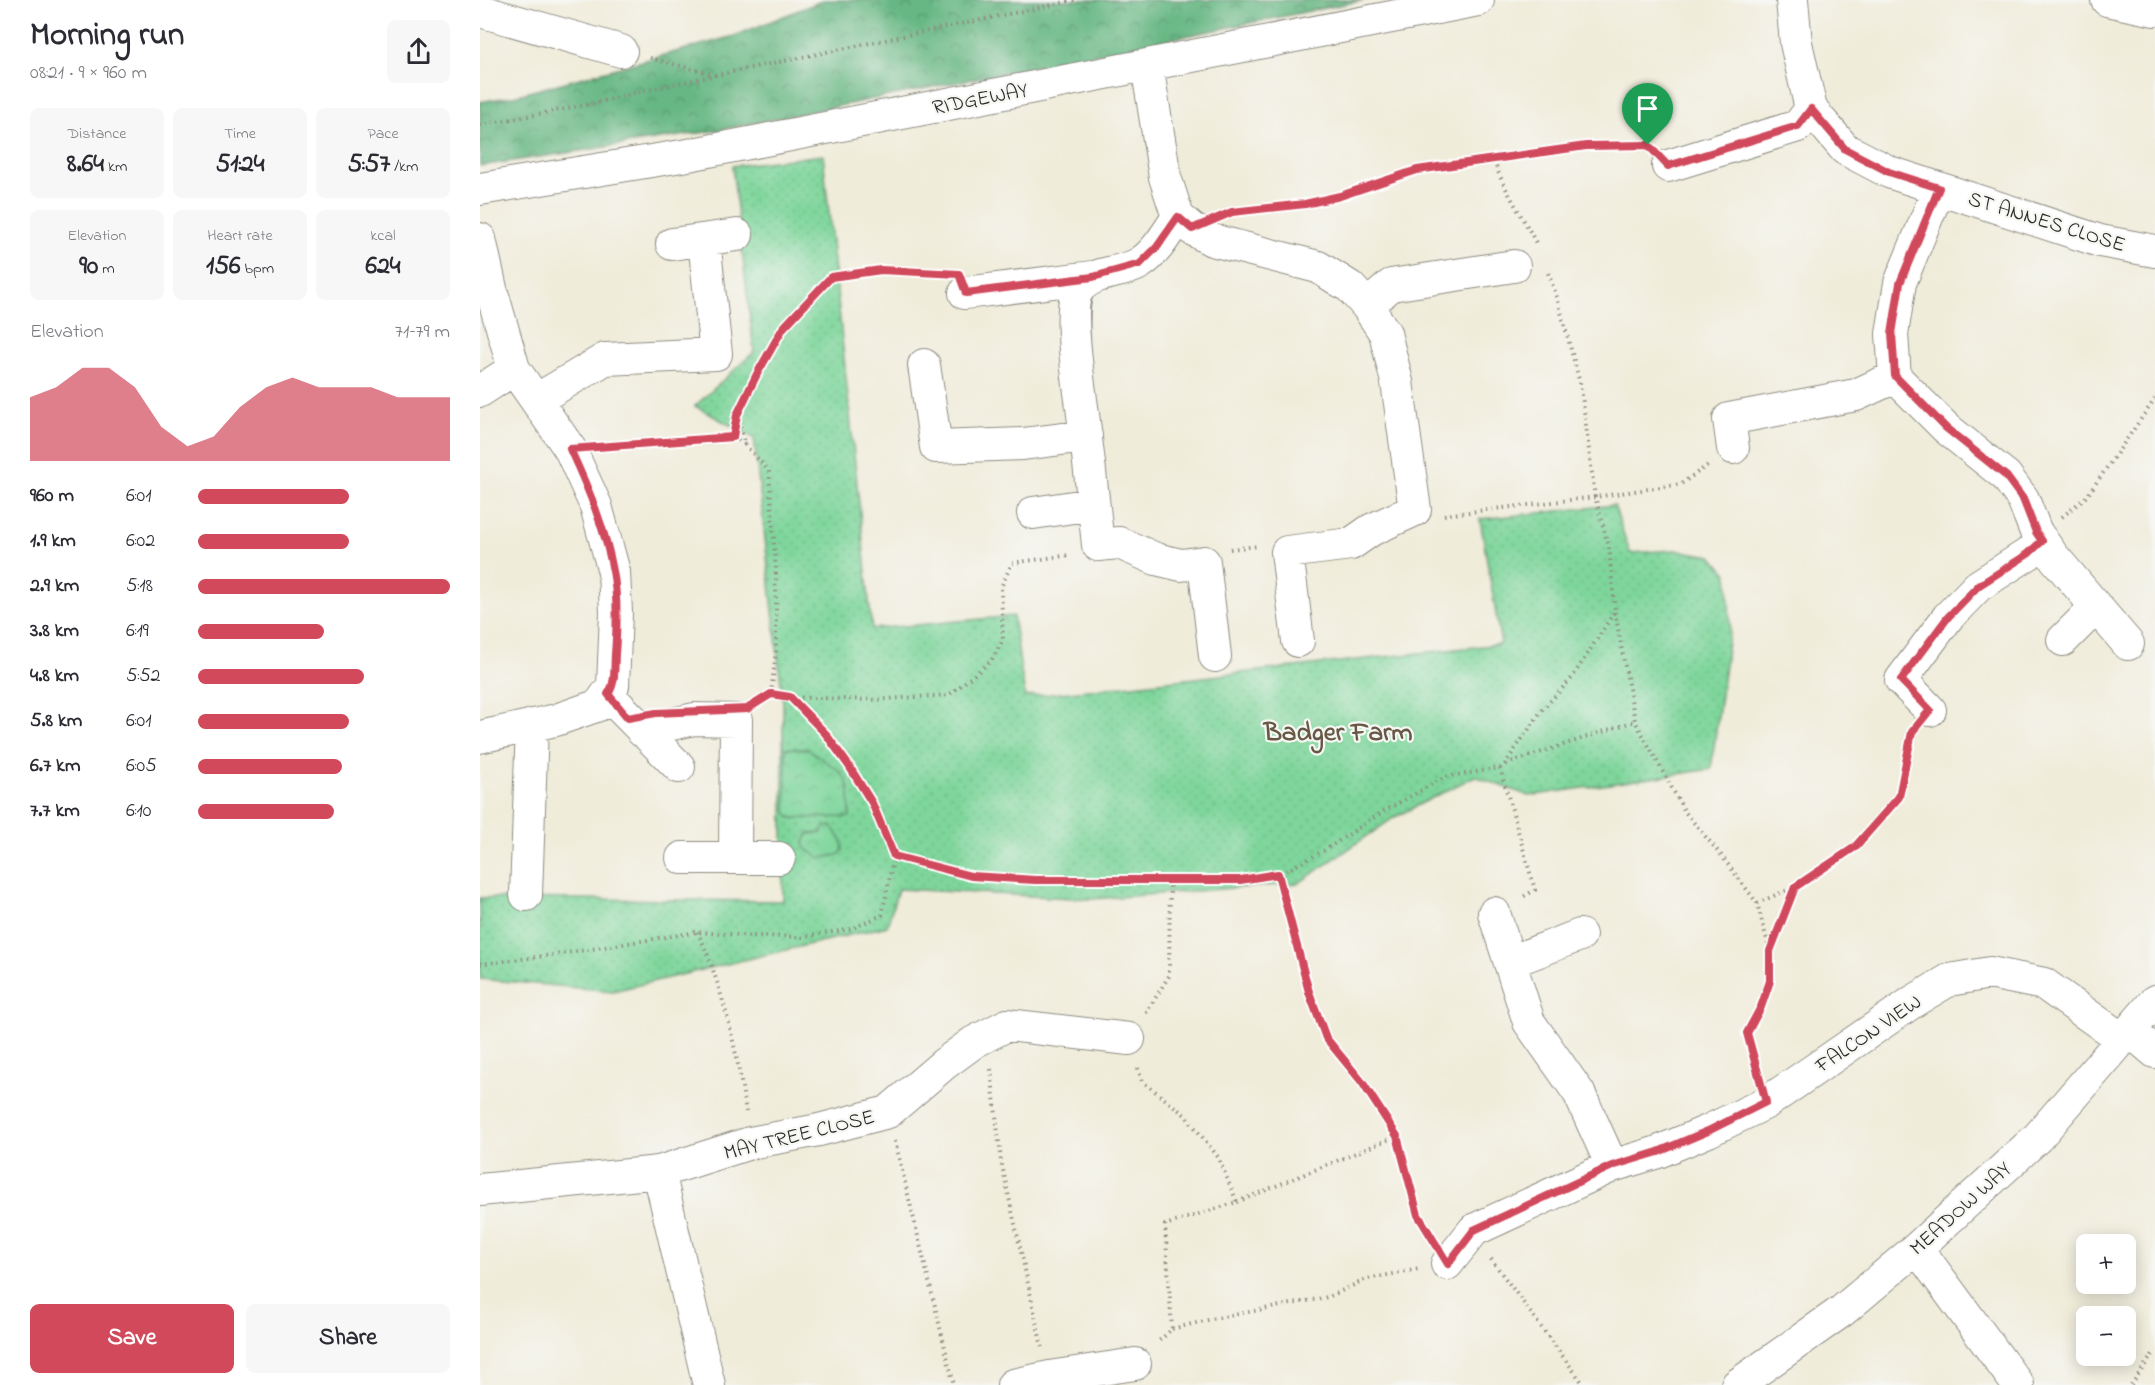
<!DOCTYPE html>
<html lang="en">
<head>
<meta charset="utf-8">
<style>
  body { margin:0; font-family:"Indie Flower",sans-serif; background:#f7f7f7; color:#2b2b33; height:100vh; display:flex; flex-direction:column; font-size:22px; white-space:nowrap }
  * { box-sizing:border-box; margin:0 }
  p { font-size:20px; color:#7c7c81 }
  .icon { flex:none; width:33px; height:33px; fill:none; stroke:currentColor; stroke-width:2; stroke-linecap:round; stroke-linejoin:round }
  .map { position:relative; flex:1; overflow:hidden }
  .drawer { display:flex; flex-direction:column; background:#fff; width:480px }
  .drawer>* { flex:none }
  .buttons { position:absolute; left:1596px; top:1234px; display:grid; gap:12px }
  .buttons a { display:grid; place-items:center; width:60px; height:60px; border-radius:9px; background:#fff; box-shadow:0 3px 15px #0003; font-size:30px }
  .pin { position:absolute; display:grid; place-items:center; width:51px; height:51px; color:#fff; margin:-62px -26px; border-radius:50% 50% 50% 0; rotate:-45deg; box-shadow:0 0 6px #0007 }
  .pin .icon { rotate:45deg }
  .round { display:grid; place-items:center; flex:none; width:63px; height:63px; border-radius:9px; background:#f7f7f7 }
  .summary { display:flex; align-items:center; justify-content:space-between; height:102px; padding:0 30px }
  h1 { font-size:33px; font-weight:700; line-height:45px }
  .metrics { display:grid; grid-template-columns:repeat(3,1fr); gap:9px; height:102px; padding:6px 30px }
  .metrics div { display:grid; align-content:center; border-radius:9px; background:#f7f7f7; text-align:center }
  .metrics b { font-size:26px; font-weight:700 }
  .metrics small { font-size:16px; font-weight:400 }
  .metrics p { font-size:16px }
  .chart { height:168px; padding:12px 30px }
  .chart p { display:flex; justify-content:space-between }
  .chart svg { width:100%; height:108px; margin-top:6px; fill:#d1495b; opacity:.7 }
  .primary-button { display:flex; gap:12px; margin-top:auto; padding:12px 30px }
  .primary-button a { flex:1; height:69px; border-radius:9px; background:#d1495b; color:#fff; font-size:24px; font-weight:700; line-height:69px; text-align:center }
  .primary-button a+a { background:#f7f7f7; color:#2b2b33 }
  ul { padding:0 30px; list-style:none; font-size:20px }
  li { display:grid; grid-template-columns:96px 72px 1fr; align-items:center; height:45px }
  li i { height:15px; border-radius:8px; background:#d1495b }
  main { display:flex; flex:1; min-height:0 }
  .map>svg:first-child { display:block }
  .grass { fill:url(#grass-dots); stroke:#548063; stroke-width:1.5 }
  .forest { fill:url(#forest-crowns); stroke:#487157; stroke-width:1.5 }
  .park { fill:url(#park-crowns); stroke:#548063; stroke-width:1.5 }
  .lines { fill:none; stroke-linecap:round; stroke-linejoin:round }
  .minor-casing { stroke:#8e8c82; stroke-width:34 }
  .path { stroke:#8e8c82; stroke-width:4; stroke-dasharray:1.5 4.5; stroke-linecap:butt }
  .minor { stroke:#fff; stroke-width:32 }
  .route-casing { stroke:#fff; stroke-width:12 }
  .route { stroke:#d1495b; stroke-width:8 }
  .labels { text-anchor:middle; stroke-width:4.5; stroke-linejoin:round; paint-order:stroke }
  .street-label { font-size:21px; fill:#2b2b2b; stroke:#f6f6f2 }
  .district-label { font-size:27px; font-weight:bold; fill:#665845; stroke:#f6f6f2 }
</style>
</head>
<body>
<main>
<section class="drawer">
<div class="summary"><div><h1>Morning run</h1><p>08:21 · 9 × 960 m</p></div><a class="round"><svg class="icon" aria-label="share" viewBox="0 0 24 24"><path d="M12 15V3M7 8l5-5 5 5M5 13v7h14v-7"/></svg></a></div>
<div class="metrics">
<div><p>Distance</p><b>8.64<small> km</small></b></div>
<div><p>Time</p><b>51:24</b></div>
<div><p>Pace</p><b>5:57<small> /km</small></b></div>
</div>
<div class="metrics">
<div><p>Elevation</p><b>90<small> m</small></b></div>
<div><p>Heart rate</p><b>156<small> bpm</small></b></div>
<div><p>kcal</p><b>624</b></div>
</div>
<div class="chart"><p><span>Elevation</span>71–79 m</p>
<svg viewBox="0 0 160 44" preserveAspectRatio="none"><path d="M0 44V18L10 14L20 6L30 6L40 14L50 30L60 38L70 34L80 22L90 14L100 10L110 14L120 14L130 14L140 18L150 18L160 18V44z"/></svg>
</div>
<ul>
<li><b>960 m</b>6:01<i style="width:60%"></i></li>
<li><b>1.9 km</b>6:02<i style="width:60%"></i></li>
<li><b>2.9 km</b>5:18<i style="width:100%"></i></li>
<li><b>3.8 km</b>6:19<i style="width:50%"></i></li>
<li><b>4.8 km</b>5:52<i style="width:66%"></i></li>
<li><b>5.8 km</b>6:01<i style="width:60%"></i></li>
<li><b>6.7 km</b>6:05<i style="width:57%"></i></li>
<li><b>7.7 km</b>6:10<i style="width:54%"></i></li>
</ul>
<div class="primary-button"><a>Save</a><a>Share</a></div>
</section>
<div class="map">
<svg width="1675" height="1385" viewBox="0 0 1675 1385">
  <defs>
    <pattern id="grass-dots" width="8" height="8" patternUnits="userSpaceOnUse" patternTransform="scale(1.5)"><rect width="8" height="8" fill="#7ed69b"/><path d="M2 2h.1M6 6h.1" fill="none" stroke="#6db886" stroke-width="1.8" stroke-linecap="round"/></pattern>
    <pattern id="forest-crowns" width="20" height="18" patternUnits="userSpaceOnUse" patternTransform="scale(1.5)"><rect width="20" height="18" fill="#66b783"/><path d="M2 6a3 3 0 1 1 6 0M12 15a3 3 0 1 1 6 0" fill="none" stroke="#54956b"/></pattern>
    <pattern id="park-crowns" width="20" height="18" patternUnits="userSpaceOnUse" patternTransform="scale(1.5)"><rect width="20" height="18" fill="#7ed69b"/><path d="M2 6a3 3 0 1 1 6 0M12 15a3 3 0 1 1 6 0" fill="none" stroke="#6db886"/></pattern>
  </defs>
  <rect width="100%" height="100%" fill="#f6f6f2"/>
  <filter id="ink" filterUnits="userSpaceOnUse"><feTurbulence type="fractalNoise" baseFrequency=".0167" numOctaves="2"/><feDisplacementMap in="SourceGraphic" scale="12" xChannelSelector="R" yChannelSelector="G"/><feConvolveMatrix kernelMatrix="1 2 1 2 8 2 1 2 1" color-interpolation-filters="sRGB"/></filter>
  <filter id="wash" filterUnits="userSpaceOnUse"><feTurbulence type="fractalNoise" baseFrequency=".008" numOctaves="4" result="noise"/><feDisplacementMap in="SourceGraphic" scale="24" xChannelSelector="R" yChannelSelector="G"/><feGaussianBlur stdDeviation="1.35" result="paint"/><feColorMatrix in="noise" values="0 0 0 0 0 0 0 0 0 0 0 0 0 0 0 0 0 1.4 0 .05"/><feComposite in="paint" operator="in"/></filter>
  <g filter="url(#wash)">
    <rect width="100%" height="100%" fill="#f0ecda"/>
    <!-- grass -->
    <path class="grass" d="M343,155L392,629L533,616L545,697L1021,644L1000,519L1134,505L1150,553L1195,550L1232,556L1248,575L1250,627L1231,769L1049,796L995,776L915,817L819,883L612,899L418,889L407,926L133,991L0,979V898L303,901V703L274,438L215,406L274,352L252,166Z"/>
    <!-- forest -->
    <path class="forest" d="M344,0H885L240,130L0,166V102L34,96L254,36Z"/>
    <!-- park -->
    <path class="park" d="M306,748L328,749L358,770L366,779L369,789L370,817L311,818L306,813Z
      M352,826L362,841L363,850L358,855L340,858L326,849L324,842L328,834L341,833L345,827Z"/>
  </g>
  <g filter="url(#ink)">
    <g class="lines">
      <!-- minor casing -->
      <g class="minor-casing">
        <path id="minor" d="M1312,0L1316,43L1331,109L1365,149L1409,172L1620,241L1675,251
          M1627,0L1675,10
          M0,11L141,51
          M667,65L685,177L698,217L712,229L732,240L838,267L870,287L887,306L905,333L917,382L935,510L891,530L871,544L807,552L818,641
          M1188,166L1318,126L1331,109
          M1459,188L1420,283L1412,334L1415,377L1466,428L1526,476L1543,499L1556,532L1573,556L1648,644
          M0,189L208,155L998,0
          M698,217C687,233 677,252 660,263C642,274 618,270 601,286C583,303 603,405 605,431C610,469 614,507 618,545L639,543L676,559L701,565L724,562L735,656
          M0,239L11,289L34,369L90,449L116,506L134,572L136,612L133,686L119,705L76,720L0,737
          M192,244L257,235
          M485,293L613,277
          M887,306L911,285L1034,266
          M444,365L456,447L543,444L606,436
          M0,391L34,369
          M56,400L125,359L236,354L224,240
          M1253,448L1249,419L1376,395L1415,377
          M553,513L613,504
          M1583,640L1616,607
          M127,694L199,767
          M1450,710L1421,680L1468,617L1498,586L1548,554L1562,541
          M162,731L214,719L256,720L255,858
          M202,858H299
          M46,895L52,725
          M1014,913L1049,1022L1099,1093L1132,1166
          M1030,962L1100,935
          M1650,1031L1675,1052
          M179,1172L229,1385
          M0,1190L179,1172L270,1143L339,1130L408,1112L464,1064L494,1042L527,1025L649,1039
          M1437,1248L1538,1385
          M967,1264L994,1230L1132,1166L1178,1152L1228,1131L1286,1103L1434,1001L1469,980L1510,973L1564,984L1643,1040
          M533,1385L569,1377L655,1364
          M1257,1385L1362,1311L1437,1248L1558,1137L1675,1001"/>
      </g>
      <!-- path -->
      <path class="path" d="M170,58L236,75
        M0,125L111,104L184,86L596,0
        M1014,161C1024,190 1042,215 1056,243
        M754,212L825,204L860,196L937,170L1106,146L1165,145
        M253,437L265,444
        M123,446L253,437L257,415
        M964,515L1115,497L1201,484L1228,465
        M1582,517L1607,496L1675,399
        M750,549L778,546
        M1135,612L1155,721L1205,812L1241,855L1277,903L1290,951V981L1281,1007L1267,1033L1278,1072
        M291,694L296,651V570L289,471L265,445L257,415L277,374L303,328L351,277L401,270L462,273
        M310,697C342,729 372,763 392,804C400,821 406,839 414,856L491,876L555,880H760L798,875L845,850L904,811L965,777L1020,768L1025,764L1062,710L1092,678L1135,611L1129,547L1115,497L1101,387L1077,297L1067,270
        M281,700L291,694L310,697L391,700L469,695L511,661L523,640L521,587L532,563L590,555
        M1026,764L1155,721
        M1020,768L1055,890L1041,898
        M798,875L829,992L846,1038L882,1082L917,1136L938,1216L951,1236
        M1277,903L1315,887L1375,847L1419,797L1431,736
        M217,932C225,946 230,961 235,976C250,1020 259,1066 266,1112
        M1290,950L1315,887
        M0,964L74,955L217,932L274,936L323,937L371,929L402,915L414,856
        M666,1013L689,976L690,879
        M658,1068L662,1081L705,1115L738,1157L757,1202L685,1225L692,1329L678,1342
        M511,1069L521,1161L562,1347
        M415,1141L474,1385
        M757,1202L917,1136
        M1011,1259L1104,1385
        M692,1329L732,1319L848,1297L887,1279L939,1269
        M1651,1385L1675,1351"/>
      <!-- minor -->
      <use href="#minor" class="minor"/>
    </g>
  </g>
  <g class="lines" filter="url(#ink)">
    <!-- route casing -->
    <g class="route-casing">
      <path id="route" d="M1331,109L1365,149L1409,172L1459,188L1420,283L1412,334L1415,376L1466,428L1526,476L1543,499L1556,532L1562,541L1548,554L1498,586L1468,617L1421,680L1450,710L1432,732L1419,797L1375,847L1315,887L1290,951V981L1281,1007L1267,1033L1286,1102L1228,1131L1178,1152L1132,1166L994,1230L968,1264L938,1215L917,1136L882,1082L846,1038L829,992L798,874L760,880H555L491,876L414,856L392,803L369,766L345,733L310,697L291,694L267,709L176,713L148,718L128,694C136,683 134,668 135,654C137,628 138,597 133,571C125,528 108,488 90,449L253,437L257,415L277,374L303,328L351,277L401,270L479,274L486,293L613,277L660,264L677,247L698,217L712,229L752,212L825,204L860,196L937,170L1106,146L1168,145L1188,166L1318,126Z"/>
    </g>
    <!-- route -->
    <use href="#route" class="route"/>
  </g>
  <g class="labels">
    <!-- street labels -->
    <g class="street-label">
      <text transform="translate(500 98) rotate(-11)" y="7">RIDGEWAY</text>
      <text transform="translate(1567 221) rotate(17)" y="7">ST ANNES CLOSE</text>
      <text transform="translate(1388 1033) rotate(-34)" y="7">FALCON VIEW</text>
      <text transform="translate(319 1134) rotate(-14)" y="7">MAY TREE CLOSE</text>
      <text transform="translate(1480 1208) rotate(-42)" y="7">MEADOW WAY</text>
    </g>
    <!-- district labels -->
    <g class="district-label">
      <text x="858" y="740">Badger Farm</text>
    </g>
  </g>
</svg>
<div class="buttons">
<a>+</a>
<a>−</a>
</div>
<div class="pin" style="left:1168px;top:145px;background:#1e9e55"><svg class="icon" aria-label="arrive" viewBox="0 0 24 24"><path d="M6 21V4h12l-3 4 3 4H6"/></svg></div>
</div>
</main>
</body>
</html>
